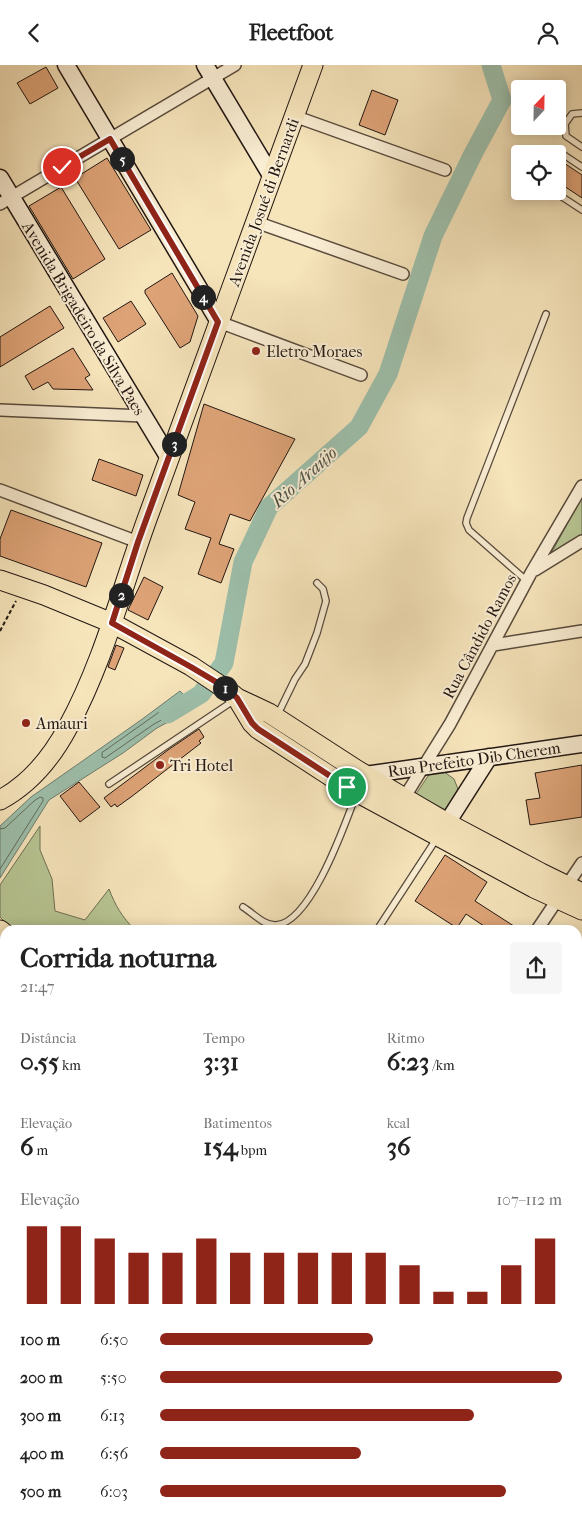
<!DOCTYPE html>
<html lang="pt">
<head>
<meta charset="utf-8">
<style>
  body { margin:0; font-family:"IM FELL French Canon",serif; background:#f6f6f6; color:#222; height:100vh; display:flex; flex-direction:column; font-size:19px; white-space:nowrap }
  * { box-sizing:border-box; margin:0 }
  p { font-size:16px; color:#767676 }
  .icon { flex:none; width:28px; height:28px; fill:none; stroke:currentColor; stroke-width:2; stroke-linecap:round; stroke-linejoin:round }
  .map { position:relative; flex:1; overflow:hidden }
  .drawer { position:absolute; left:0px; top:860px; width:582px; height:594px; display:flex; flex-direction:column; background:#fff; border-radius:15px 15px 0 0; box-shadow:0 2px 12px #0003 }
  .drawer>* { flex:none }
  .needle { width:32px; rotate:22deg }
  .buttons { position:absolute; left:511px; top:15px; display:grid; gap:10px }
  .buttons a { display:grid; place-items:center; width:55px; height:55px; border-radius:5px; background:#fff; box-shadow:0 2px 12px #0003; font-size:25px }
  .pin { position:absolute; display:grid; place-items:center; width:42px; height:42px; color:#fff; margin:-21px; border:2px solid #fff; border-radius:50%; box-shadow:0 1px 5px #0007 }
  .km { position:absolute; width:25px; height:25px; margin:-12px; border-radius:50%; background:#222; color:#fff; font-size:14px; line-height:25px; text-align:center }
  .round { display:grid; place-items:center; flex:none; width:52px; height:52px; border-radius:5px; background:#f6f6f6 }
  .summary { display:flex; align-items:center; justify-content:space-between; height:85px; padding:0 20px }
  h1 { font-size:28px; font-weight:800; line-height:38px }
  .figures { display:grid; grid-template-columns:repeat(3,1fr); gap:8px; height:85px; padding:5px 20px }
  .figures div { display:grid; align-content:center }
  .figures b { font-size:25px; font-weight:800 }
  .figures small { font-size:14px; font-weight:400 }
  .figures p { font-size:14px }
  .chart { height:140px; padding:10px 20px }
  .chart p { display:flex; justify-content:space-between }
  .chart svg { width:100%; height:90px; margin-top:5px; stroke:#8f2418; stroke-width:6 }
  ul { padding:0 20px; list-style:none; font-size:16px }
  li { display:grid; grid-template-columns:80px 60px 1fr; align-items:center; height:38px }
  li i { height:12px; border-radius:6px; background:#8f2418 }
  header { display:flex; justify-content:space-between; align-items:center; height:65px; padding:0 20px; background:#fff; font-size:22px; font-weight:800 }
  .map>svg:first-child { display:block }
  .green { fill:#b7c593; stroke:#6c6e52 }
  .water { fill:#9dbfab; stroke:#6c7c6e }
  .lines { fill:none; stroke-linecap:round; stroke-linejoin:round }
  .shore { stroke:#606b5e; stroke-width:1 }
  .river { stroke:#9dbfab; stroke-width:19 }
  .building { fill:#dda377; stroke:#221712 }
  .lane-casing { stroke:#574a3c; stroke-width:8 }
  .street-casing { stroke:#574a3c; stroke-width:14 }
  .secondary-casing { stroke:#221712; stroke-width:19 }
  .primary-casing { stroke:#221712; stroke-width:21 }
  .path { stroke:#221712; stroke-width:2; stroke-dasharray:4 2.5; stroke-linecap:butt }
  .lane { stroke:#f9edd3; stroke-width:5.5 }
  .street { stroke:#f9edd3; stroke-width:11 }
  .secondary { stroke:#f9edd3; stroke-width:16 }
  .primary { stroke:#f6e4bb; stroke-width:19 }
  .route-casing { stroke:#fff; stroke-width:10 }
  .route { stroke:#8f2418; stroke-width:6 }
  .poi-dot { fill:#8f2418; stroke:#f9edd3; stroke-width:2 }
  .labels { text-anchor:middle; stroke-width:4; stroke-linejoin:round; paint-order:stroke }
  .street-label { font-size:16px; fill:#221712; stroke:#f9edd3 }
  .poi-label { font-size:16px; fill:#221712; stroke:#f9edd3; text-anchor:start }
  .water-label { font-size:18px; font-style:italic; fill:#4d5248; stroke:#f9edd3 }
</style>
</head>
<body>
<header><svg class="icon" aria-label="back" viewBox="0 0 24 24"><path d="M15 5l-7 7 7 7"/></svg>Fleetfoot<svg class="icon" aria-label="person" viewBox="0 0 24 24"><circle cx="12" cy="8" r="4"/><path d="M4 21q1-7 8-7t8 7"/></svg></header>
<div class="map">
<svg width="582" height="1453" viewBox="0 0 582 1453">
  <rect width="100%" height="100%" fill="#f6e4bb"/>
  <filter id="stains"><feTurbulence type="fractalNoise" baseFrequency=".004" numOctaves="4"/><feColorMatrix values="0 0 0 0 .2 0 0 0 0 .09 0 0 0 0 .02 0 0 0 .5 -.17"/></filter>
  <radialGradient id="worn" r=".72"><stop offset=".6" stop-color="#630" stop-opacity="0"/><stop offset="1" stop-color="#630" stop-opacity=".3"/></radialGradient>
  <!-- green -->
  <path class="green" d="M582,432V471L565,479L548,494Z
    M443,706L454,714L458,724L446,745L416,729L430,708Z
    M40,761V785L52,814L55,846L85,855L109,824C115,840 122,852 135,865H13L0,852V820Z
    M0,885L5,889V1009L0,1008Z
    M582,1358V1408L578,1416V1365Z"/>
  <!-- water -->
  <path class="water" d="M180,626L196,642L157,663L123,688L49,735L0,813V761L31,732L141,655Z
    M0,1037L5,1039V1449H279L282,1453H0Z
    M582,1428V1453H573L575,1449H578V1441Z
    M297,1449H450L449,1453H299Z"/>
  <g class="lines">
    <!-- shore -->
    <path class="shore" d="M178,634H181L186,639V642L154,659L105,693L102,692V688Z
      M0,764L5,763L34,736L40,732L43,733V736L0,804"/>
    <!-- river -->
    <path class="river" d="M168,649L201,629L224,598L243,497L269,442L359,362L388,309L433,171L473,89L502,35L491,0"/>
  </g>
  <!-- building -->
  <path class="building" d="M46,2L58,23L30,39L17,18Z
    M372,25L398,35L385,70L359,60Z
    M107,93L151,165L119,184L75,113Z
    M564,98L582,110V133L558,117V108Z
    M61,122L105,194L73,214L29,141Z
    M172,208L198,251L190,277L180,283L145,228V225Z
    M131,236L146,259L118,277L103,253Z
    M50,241L64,263L0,302V272Z
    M73,283L90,310L85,313L93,325L53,324L48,317L33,325L25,311Z
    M204,339L295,374L250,456L230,449L219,479L234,484L221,518L198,509L211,473L185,464L195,437L178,430Z
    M99,394L143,410L136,431L92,415Z
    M11,445L102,478L86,522L0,491V474Z
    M144,512L163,522L148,555L128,545Z
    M116,580L124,583L115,605L108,602Z
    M199,664L204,672L199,676L201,678L131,732L117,742L115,739L111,742L104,733L168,685Z
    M582,700V752L530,760L526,735L540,733L535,708Z
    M79,717L100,742L80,757L60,731Z
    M445,790L487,817L475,836L520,865H490L466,849L457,863L415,836Z"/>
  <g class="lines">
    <!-- lane casing -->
    <g class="lane-casing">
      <path id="lane" d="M582,48L572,49L565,59L566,71L582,82
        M558,90H564L582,102
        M553,126L582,145
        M527,516L469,465L466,458L467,453L546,249
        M277,651L295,614L305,599L317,568L326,536L323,524L317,518
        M109,719L233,636
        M243,842C253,848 264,861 276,860C311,858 345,759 356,730
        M377,865L437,773
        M578,983L582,986"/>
    </g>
    <!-- street casing -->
    <g class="street-casing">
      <path id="street" d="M294,51L445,105
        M0,139L235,0
        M256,157L403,209
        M219,257L361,310
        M0,345L143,351
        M0,425L138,477
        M535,505L582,476
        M493,580L582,566
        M404,733L450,659L531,508L582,421
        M537,865L582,798
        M0,1020L5,1022"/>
    </g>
    <!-- secondary casing -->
    <g class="secondary-casing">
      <path id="secondary" d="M66,0L219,257
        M205,0L272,112
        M0,113L169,393
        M365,710L582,679
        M447,758L489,692"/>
    </g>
    <!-- primary casing -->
    <g class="primary-casing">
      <path id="primary" d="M0,515L44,530L112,558L191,601L227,625L237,633L252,658L258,664L347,722L534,823L582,845
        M237,633L269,648L357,705L447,758L541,808L582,828
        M0,735C30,719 52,692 68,662C105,594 123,518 150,446C204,297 259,149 313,0
        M0,865L5,869
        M578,1045L582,1038"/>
    </g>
    <!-- path -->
    <path class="path" d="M0,566L16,536
      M578,1336L582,1329"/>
    <!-- lane -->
    <use href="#lane" class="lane"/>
    <!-- street -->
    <use href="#street" class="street"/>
    <!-- secondary -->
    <use href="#secondary" class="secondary"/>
    <!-- primary -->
    <use href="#primary" class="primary"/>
  </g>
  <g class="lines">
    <!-- route casing -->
    <g class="route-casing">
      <path id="route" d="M62,102L110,74L218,257L138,477L112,558L191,602L228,624L237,633L252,658L258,664L347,722"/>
    </g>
    <!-- route -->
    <use href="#route" class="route"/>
  </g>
  <!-- markers -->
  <g class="poi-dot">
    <circle cx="256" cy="286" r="5"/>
    <circle cx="26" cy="658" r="5"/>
    <circle cx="160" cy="700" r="5"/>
  </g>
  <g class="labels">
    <!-- street labels -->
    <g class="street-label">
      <text transform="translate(263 137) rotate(-70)" y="6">Avenida Josué di Bernardi</text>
      <text transform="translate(84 253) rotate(59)" y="6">Avenida Brigadeiro da Silva Paes</text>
      <text transform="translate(479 571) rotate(-62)" y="6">Rua Cândido Ramos</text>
      <text transform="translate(474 694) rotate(-8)" y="6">Rua Prefeito Dib Cherem</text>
    </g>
    <!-- poi labels -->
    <g class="poi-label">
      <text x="266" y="292">Eletro Moraes</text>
      <text x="36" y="664">Amauri</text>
      <text x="170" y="706">Tri Hotel</text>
    </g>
    <!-- water labels -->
    <g class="water-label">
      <text transform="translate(304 412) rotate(-42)" y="6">Rio Araújo</text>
    </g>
  </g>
  <rect width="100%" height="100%" filter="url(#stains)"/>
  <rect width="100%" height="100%" fill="url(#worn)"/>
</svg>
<div class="buttons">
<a><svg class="needle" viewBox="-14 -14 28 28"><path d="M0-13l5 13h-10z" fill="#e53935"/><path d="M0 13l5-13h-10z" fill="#767676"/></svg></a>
<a><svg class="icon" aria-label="locate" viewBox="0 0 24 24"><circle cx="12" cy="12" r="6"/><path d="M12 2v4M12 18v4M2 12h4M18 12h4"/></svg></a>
</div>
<div class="pin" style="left:347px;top:722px;background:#1e9e55"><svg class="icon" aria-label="arrive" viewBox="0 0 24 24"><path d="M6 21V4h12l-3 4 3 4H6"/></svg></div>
<div class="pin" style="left:62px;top:102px;background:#d93025"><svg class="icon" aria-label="check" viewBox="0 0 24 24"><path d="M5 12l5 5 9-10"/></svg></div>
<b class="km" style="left:225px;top:623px">1</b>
<b class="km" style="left:121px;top:530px">2</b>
<b class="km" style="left:174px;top:379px">3</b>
<b class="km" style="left:203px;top:232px">4</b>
<b class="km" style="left:122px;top:94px">5</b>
<section class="drawer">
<div class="summary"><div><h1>Corrida noturna</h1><p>21:47</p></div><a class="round"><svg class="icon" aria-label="share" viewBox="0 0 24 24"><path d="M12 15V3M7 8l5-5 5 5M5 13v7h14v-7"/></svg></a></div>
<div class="figures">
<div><p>Distância</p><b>0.55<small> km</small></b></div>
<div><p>Tempo</p><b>3:31</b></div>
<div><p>Ritmo</p><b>6:23<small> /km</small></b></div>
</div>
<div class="figures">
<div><p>Elevação</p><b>6<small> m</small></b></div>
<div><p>Batimentos</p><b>154<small> bpm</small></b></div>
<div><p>kcal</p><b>36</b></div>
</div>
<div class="chart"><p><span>Elevação</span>107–112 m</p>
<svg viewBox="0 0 160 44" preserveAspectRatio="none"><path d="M5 44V6M15 44V6M25 44V12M35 44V19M45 44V19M55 44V12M65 44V19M75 44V19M85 44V19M95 44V19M105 44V19M115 44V25M125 44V38M135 44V38M145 44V25M155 44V12"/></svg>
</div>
<ul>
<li><b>100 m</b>6:50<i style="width:53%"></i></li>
<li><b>200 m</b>5:50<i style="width:100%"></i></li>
<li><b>300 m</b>6:13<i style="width:78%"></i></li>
<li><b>400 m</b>6:56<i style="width:50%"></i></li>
<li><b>500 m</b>6:03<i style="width:86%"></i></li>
</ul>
</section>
</div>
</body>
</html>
